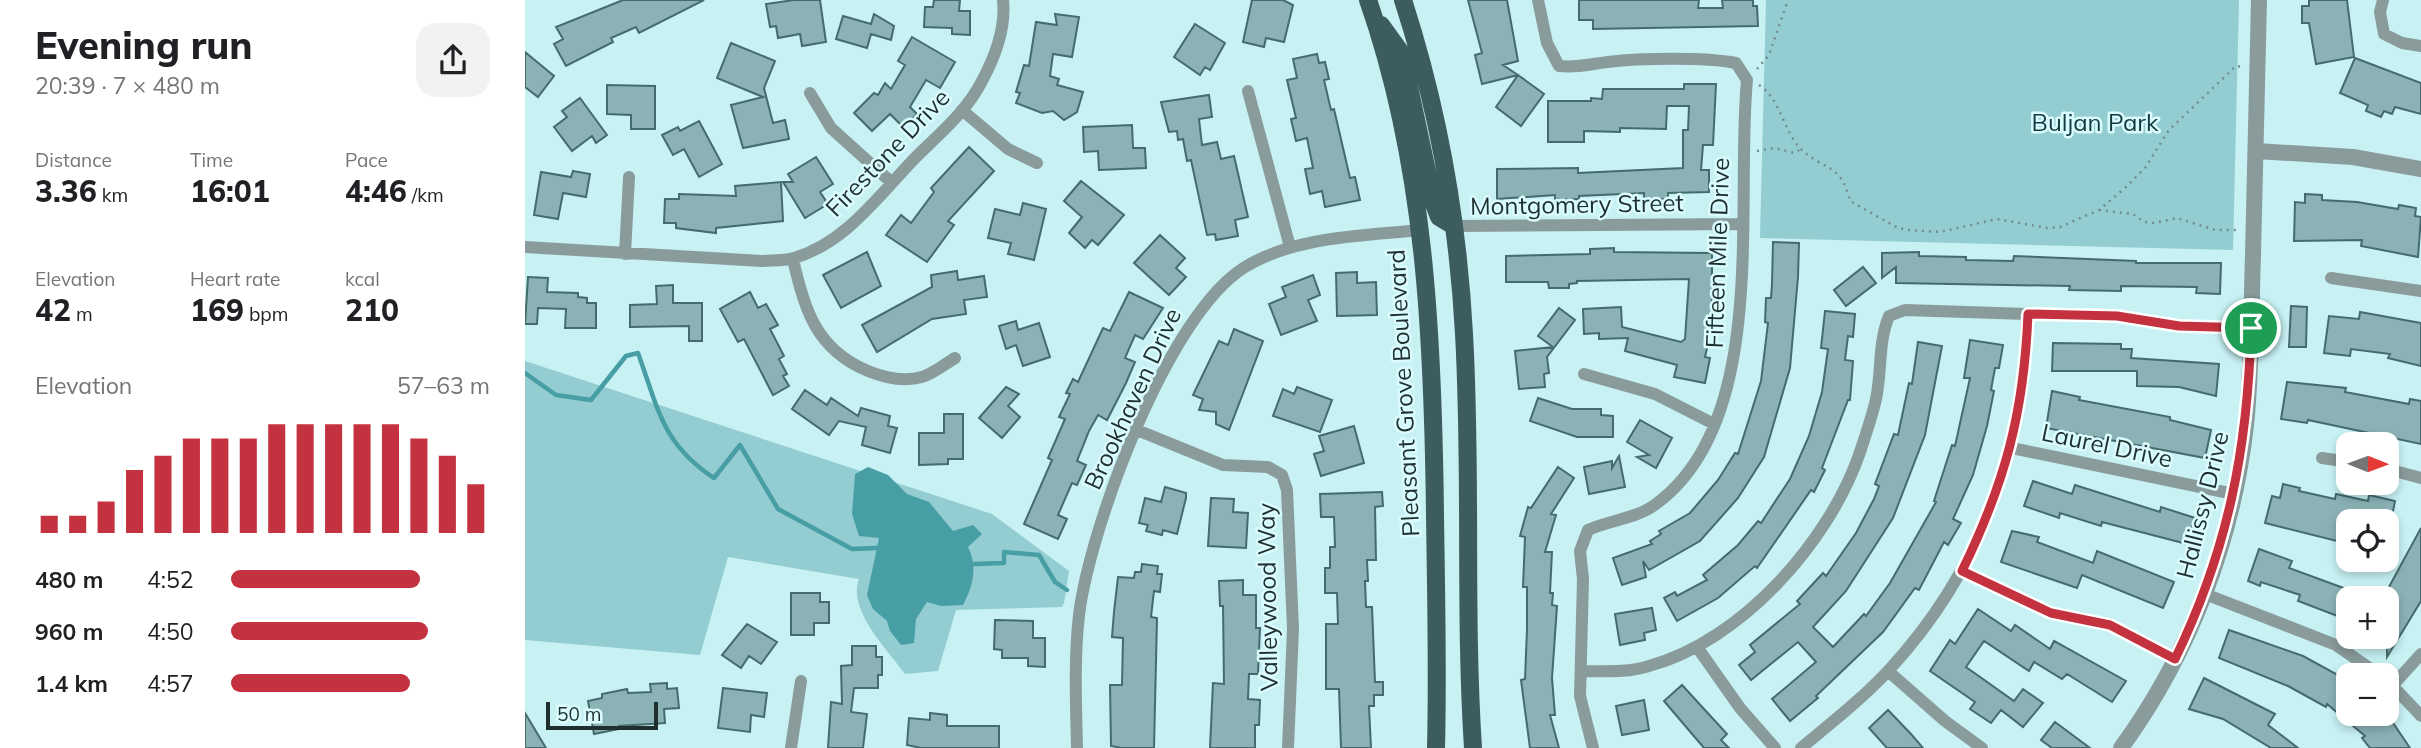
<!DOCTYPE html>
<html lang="en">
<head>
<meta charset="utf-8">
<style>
  body { margin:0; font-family:Mulish,sans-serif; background:#f2f2f2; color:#202124; height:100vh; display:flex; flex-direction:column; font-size:26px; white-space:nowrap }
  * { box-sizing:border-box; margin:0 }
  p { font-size:23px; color:#757577 }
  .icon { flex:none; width:38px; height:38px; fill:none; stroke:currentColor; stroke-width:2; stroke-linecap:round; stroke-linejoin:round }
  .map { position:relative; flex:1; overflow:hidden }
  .sheet { display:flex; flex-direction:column; background:#fff; width:525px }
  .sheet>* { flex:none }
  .needle { width:46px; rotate:91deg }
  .buttons { position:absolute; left:1811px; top:432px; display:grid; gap:14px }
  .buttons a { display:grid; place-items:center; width:63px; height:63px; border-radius:14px; background:#fff; box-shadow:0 4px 10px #0003; font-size:35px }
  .scale { position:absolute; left:21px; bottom:18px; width:112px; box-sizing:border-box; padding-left:7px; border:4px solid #1f2f30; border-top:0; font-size:19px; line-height:24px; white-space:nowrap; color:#1f2f30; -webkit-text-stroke:5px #dbfcfe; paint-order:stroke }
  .pin { position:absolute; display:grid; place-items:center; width:60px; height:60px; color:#fff; margin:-30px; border:4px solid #fff; border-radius:50%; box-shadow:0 2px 7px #0007 }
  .round { display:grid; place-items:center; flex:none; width:74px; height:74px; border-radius:21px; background:#f2f2f2 }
  .overview { display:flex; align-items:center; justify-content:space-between; height:119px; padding:0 35px }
  h1 { font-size:38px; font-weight:800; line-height:52px }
  .figures { display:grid; grid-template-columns:repeat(3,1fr); gap:10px; height:119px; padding:7px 35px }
  .figures div { display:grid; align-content:center }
  .figures b { font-size:30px; font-weight:800 }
  .figures small { font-size:19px; font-weight:400 }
  .figures p { font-size:19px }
  .chart { height:196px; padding:14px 35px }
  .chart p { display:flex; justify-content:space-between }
  .chart svg { width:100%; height:126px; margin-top:7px; stroke:#c3323e; stroke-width:6 }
  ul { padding:0 35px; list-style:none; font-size:23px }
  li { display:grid; grid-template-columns:112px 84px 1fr; align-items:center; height:52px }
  li i { height:18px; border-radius:9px; background:#c3323e }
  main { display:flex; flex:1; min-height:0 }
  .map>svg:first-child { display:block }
  .green { fill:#94cdd1 }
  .water { fill:#479ea4 }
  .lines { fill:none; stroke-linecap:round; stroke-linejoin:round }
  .stream { stroke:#479ea4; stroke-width:4.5 }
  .building { fill:#8bb2b5; stroke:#456b6e; stroke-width:2 }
  .path { stroke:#718e8f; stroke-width:2.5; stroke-dasharray:2 5; stroke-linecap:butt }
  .minor { stroke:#8a9b9c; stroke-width:12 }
  .tertiary { stroke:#8a9b9c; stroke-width:16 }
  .primary { stroke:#3d5c5e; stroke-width:18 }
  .route-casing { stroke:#fff; stroke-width:14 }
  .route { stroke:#c3323e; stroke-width:9 }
  .labels { text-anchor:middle; stroke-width:5; stroke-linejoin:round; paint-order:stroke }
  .park-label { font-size:24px; fill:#113b3e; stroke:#dbfcfe }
  .street-label { font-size:24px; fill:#1f2f30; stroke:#dbfcfe }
</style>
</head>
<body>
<main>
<section class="sheet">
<div class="overview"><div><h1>Evening run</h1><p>20:39 · 7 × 480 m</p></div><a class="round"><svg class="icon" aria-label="share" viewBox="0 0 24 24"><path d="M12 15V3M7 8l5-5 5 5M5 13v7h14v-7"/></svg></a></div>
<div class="figures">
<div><p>Distance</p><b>3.36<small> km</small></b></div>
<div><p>Time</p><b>16:01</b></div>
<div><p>Pace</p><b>4:46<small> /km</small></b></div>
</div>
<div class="figures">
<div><p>Elevation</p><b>42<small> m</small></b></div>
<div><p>Heart rate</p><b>169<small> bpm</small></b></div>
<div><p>kcal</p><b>210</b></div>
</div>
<div class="chart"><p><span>Elevation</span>57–63 m</p>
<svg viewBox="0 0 160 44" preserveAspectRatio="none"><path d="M5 44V38M15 44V38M25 44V33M35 44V22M45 44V17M55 44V11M65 44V11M75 44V11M85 44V6M95 44V6M105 44V6M115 44V6M125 44V6M135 44V11M145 44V17M155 44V27"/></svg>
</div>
<ul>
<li><b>480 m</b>4:52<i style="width:73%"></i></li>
<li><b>960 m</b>4:50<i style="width:76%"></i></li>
<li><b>1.4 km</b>4:57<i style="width:69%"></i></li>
</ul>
</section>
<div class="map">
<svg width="1896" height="748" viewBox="0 0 1896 748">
  <rect width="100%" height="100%" fill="#c7f1f3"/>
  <!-- green -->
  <path class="green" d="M1241,0H1714L1708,250L1235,238Z
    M0,361L467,514L544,571L539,603L537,607L431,610L413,671L380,674C363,650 322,610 334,579L203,557L175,655L0,640Z"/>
  <!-- water -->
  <path class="water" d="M343,467L363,475L382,494L404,502L428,531L448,525L457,534L443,547C453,567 448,586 438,605L416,606L402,602L391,619L389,643L376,645L365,631L362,621L348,609L342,595L354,538L334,536L327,514L330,474Z"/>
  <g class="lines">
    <!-- stream -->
    <path class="stream" d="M0,373L31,395L66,400L101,356L113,353C133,408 137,444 189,478L215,445L253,509L327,549L352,548
      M449,564L479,563V552L514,555L530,582L542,590"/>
  </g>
  <!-- building -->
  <path class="building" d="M98,0H179L114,33L111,27L86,38L88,42L41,66L29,44L38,39L31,27Z
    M269,0H295L301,42L277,46L275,34L253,38L251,26L245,27L241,4Z
    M409,0H435L434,11H445V35L427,34V28L399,27L400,7H408Z
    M727,0H758L768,5L759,42L741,38L739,47L718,42Z
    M943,0H982L993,61L978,65L993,75L957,84L950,55L957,53Z
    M1054,0H1174L1173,8H1198L1197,0H1228V6H1232L1233,26L1068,29V20H1054Z
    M1784,0H1822L1829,57L1791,64L1784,23H1777V6H1784Z
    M349,14L369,26L366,40L346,34L342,48L311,39L318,16L346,24Z
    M530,14L554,17L547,57L528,54L525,76L534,79L532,85L558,92L552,112L539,120L528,111L517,113L491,103L495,93L491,92L499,65L504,66L511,22L532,25Z
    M670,24L700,43L685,70L680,67L675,75L649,57Z
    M387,37L430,62L415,88L401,80L385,107L392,114L379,128L365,114L347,131L329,113L349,93L353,95L360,83L366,89L380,65L373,61Z
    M206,43L250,61L239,88L248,123L260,120L264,139L218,148L206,105L238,97L192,78Z
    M0,52L29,76L13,97L0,87Z
    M792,54L794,63L800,62L804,79L799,80L806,110L809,109L825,178L830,177L835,200L800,207L797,191L785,194L780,169L788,168L782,138L771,141L766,119L771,118L762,80L772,78L768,59Z
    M1830,58L1896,83V114L1870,107L1867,114L1859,111L1856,117L1841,111L1843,105L1815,93Z
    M993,75L1019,94L996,126L971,107Z
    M1159,84H1191L1188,145H1178L1176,170H1184V192L1143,193V199H1119V193L1054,196V199L1030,200V195L972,199V169L1053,168V173L1158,168V130H1163L1164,106H1142L1141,129L1095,128V132L1059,131V142H1023V101H1066V98L1077,99L1078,89H1159Z
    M82,85L130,86V129H106V115L82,114Z
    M684,95L687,117L674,119L677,145L692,142L696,159L709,156L723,217L710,220L713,236L691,240L690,234L682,235L666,160L662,161L658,139L653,140L652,131L644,132L636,102Z
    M55,98L82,135L71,143L67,136L47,151L29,127L42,117L37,111Z
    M174,121L197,164L174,177L159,149L148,155L137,135L153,127L155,131Z
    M607,125L608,148H620L621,168L574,170L573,151L559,152L558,127Z
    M444,147L469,171L423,221L429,225L402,262L361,235L376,215L386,223L409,192L406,188Z
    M291,157L308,184L295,192L303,204L280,218L258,182H268L263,174Z
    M48,171L65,174L61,197L38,193L33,219L9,215L16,172L46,177Z
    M556,181L599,215L573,245L567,240L560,248L544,233L557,217L539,201Z
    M256,182L258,221L191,228V233L151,228V223H139L140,199H154V194L211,196L210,186Z
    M1780,194L1797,195V200L1832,202L1873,209L1874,205L1891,208L1890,216L1896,217L1893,257L1836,246L1837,240L1769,241L1770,202L1780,203Z
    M498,203L521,209L509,260L483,254L486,243L463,238L470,209L495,215Z
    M635,235L660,258L651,268L661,277L644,295L609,263Z
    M1248,242L1274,243L1273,277L1265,368L1239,457L1213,498L1175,541L1124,570L1118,561L1121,577L1097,585L1088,558L1127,544L1125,541L1136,534L1134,531L1165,513L1193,480L1210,453L1213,454L1236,381L1243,323L1240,322L1241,298H1246L1247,284Z
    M1089,248V252L1187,253V320H1182L1180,343L1183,344L1180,357L1185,358L1180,383L1149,377L1152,365L1100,351L1103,338L1074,339V333L1059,334L1058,309L1096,307L1097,327L1156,342L1160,339L1164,279L1052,281V283L1044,284V288H1024L1023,282H981V256L1065,254V249Z
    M342,252L356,286L316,308L298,275Z
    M1394,252V256L1441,257V260L1488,261L1489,256L1611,261V263H1696L1695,294L1671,293L1672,287L1596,286V291L1544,290L1545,286L1371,283V267L1357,278V253Z
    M1338,267L1351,283L1321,306L1309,290Z
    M432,271L433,280L459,276L462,297L439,300L441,314L407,319L352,352L337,325L407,287L406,275Z
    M832,272V283L851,282L852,315L812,316L811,273Z
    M788,275L795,295L783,300L792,321L756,335L744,304L761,297L757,287Z
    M3,277L23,278L22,292L53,293V297L62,298V303H71V328H40L41,309L13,308L12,324H0Z
    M148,285V303H177V341H164V326L105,327V305L132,304L131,286Z
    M225,292L233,308L241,304L253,325L245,329L259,356L254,359L262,374L258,376L264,386L248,395L219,339L213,342L195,309Z
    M604,292L638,308L618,339L610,335L600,358L610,362L601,383L582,420L573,415L564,431L552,461L561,465L552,485L547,483L533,515L542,519L533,539L499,524L527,460L523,458L540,419L534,417L545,394L541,393L548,379L553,382L578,328L585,331Z
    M1766,306L1782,307L1781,347H1764Z
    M1034,308L1050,320L1022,357L1024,373L1019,374L1020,387L994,389L990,351L1028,347L1013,336Z
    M1300,311L1330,314L1328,337L1323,336L1320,360L1328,361L1325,400H1323L1297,468L1300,470L1289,492L1286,490L1232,568L1230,566L1193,598L1152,621L1139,598L1150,592L1152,596L1182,580L1178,575L1213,545L1233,521L1236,523L1265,479L1284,436L1297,392L1303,349L1296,348Z
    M1835,312L1896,323V366L1863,358L1865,354L1826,349L1825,356L1799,353L1804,316L1834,319Z
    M491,321L493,330L514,323L525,357L498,366L491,345L481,349L474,326Z
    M709,329L738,341L704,430L691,424V412L674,410L678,399L668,395L694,341L703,345Z
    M1445,340L1478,345L1474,368H1470L1466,390L1469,391L1462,426L1448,475L1428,519L1436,523L1423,545L1419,542L1394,590L1390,588L1358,632L1291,696L1293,698L1265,721L1247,699L1291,662L1273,642L1226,680L1214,665L1230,652L1225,645L1275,604L1272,601L1298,573L1301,576L1331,533L1349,499L1354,486L1350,484L1369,434L1373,435L1384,383L1387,384L1393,342L1417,346L1400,435L1368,518L1321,591L1288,627L1308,647L1339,614L1341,616L1365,583L1411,502L1409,501L1427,445L1430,446L1445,378H1439Z
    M1528,343L1596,344V349H1607L1606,358L1694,364L1691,396L1654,387L1612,386V371H1527Z
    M1762,382L1821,388L1820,392L1884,404L1885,399L1896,401V444L1783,420L1782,423L1756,419Z
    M481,387L494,394L483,406L495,417L477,438L454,418Z
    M772,387L807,400L795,432L748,416L758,389L769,394Z
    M280,390L302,405L306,398L333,416L336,408L365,416L363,426L372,428L365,453L337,445L341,427L314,421L304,435L267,409Z
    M1527,391L1555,397L1554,400L1645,417V420L1686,430L1680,458L1521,428Z
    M1013,398L1047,409H1076V415L1088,416V437H1052L1005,421Z
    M419,414H438V459H423V464L394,465V433H419Z
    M1115,420L1147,438L1131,468L1112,457L1124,455L1102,442Z
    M829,426L839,463L796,476L789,454L799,451L794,436Z
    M1094,456L1100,487L1064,494L1059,467L1087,461V468Z
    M1033,467L1049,478L1026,514L1031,515L1020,552H1027L1025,593H1028L1027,605L1032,606L1027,678L1030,715H1025L1034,748H1005L996,680L1000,679L1002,629V587H998L1000,537L995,536L1003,507L1006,508Z
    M1508,481L1547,494L1550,485L1635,512L1636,507L1670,518L1662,544L1577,522L1576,526L1535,513L1534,518L1499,506Z
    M1758,484L1775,488L1774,491L1810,499L1811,494L1843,501L1844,495L1870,501L1866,522H1824V544L1740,523L1747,496L1755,498Z
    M640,487L661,493V498L652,534L638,530L637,535L621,531L623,525L614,523L620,498L636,502Z
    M857,492L858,506L850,507L851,560H842L843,581H840L841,607H847L850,682H858V695H849V706H844L846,748H816L814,689H801V624H813L812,593H800V568H805V547H810L809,517H796L795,494Z
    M686,498L709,499L708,512L723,513L721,548L683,546Z
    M1896,528V601L1862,657V598H1858Z
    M1487,531L1514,537L1512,542L1568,563L1572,551L1649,582L1638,608L1557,575L1552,588L1476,562Z
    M1734,549L1767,561L1764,568L1824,590V617L1817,614L1815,617L1773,601L1775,595L1736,582L1735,586L1723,581Z
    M617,564L633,566L632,574H637L635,592L629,591L626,617L632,618L629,748H597L586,746L585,685H597L598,638L587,637L589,612L593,577L609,578L610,572H616Z
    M718,580V595H731V628H735L733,674H724L723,699L735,700L734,725H730V748H685L688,683L699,684L698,606H695L694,581Z
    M266,593H295V602H304V623H289V635H266Z
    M1127,608L1131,630L1119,633L1120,640L1095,645L1090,614Z
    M1453,609L1486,631L1490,625L1525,649L1529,641L1601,681L1587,702L1542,674L1537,679L1509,662L1504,671L1459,641L1441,667L1489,701L1498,689L1518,703L1498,727L1476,710L1466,723L1445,709L1450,702L1405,671L1425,640L1430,644Z
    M470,620L508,621V638H520V667L503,666V658H477V650L469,649Z
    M222,624L252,642L236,664L224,656L216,668L197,655Z
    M1704,630L1778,656L1824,681V714H1862L1885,748H1845L1837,738L1840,736L1802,704L1801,707L1763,686L1694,658Z
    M327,646H351V657H357V675H353V688H329L326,712L342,714L338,748H303L306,702L317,704L316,666L327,665Z
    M1679,678L1750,714L1743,725L1773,748H1746L1698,719L1664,709Z
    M142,683V689L152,688L154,708L139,709L140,723L94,726V729L69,734L63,701L77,698V694L102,689L103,693L126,692L125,684Z
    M1157,685L1202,734L1196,740L1204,748H1179L1139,701Z
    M198,688L242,693L239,717L226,715L225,732L193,728Z
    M1119,700L1124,730L1097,735L1091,706Z
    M1363,710L1386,734L1398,748H1362L1344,728Z
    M0,713L21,748H0Z
    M405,713L422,715V726H474V748H396L382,745L384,718L405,720Z
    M1530,722L1565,748H1527L1516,740Z"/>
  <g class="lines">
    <!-- path -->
    <path class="path" d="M1232,69L1244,55L1263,0
      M1234,85C1255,98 1258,130 1275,148C1298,171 1316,162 1325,201L1373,228L1383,230L1415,232L1472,219L1522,228L1535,227L1574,210L1600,188L1620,168L1644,130L1711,66L1718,67
      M1232,151L1250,148L1269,153L1276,149
      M1574,210L1608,214L1619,222L1629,223L1652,218L1690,230H1715
      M1666,326L1712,327
      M1597,632L1638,653"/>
    <!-- minor -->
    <path class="minor" d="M1013,0L1022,43L1034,66C1055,68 1064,64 1083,62C1115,58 1180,57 1211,63L1222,80C1210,204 1245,421 1131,504C1111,519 1085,520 1063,530L1055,551L1058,579L1055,696L1068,748
      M1858,0L1855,12L1859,34L1877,43L1896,46
      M723,91L765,247
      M285,93L306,128L366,182
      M437,110L483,149L512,163
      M929,226L1217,224
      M0,247L237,261C247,260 260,261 269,258C321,243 355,194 391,157C414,134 442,111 457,81C470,57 481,28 478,0
      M100,254L104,177
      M268,259C279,310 292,350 343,371C360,378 379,382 397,377C408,374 420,364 430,358
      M1806,278L1896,291
      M1502,314L1592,316L1654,326
      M1059,374L1130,394L1189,424
      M612,430L698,465L743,467L757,475L762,490L768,629L763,748
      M1487,448L1709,494
      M1797,458L1824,462
      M1862,469L1896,478
      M1437,571L1526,613L1585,625
      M1680,594L1811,645L1856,676
      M1172,647L1215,708L1250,748
      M1056,671C1079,671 1102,673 1124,666C1216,641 1303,543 1334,455C1340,437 1347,417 1351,399C1357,371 1353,342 1364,316L1380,310L1502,314C1498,451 1457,569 1364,670C1337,699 1306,723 1276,748
      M1363,671L1420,721L1457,748
      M1862,680L1896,716
      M1868,685L1896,654
      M266,748L276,681
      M552,748C551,704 549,659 554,615C565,527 643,314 720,267C771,236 837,236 895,230"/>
    <!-- tertiary -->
    <path class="tertiary" d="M1731,151L1828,157L1896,169
      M1596,748C1665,653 1708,541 1721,425C1727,369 1726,311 1728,255C1730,170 1732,85 1734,0"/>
    <!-- primary -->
    <path class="primary" d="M843,0C901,165 908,341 910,514C911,592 913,670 911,748
      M878,0C913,108 933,221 939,334C947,472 939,610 948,748
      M856,25L877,54L909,204L914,217L929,226"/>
  </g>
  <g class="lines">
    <!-- route casing -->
    <g class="route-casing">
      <path id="route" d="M1503,314L1592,316L1654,326L1726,328C1723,448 1703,550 1650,659L1585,625L1526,613L1437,571C1480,483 1499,413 1503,314Z"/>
    </g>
    <!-- route -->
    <use href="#route" class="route"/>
  </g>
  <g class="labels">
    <!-- park labels -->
    <g class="park-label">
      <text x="1570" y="131">Buljan Park</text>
    </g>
    <!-- street labels -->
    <g class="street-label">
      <text transform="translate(363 153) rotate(-46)" y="8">Firestone Drive</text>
      <text transform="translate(1052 205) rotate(-1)" y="8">Montgomery Street</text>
      <text transform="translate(1193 253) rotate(-88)" y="8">Fifteen Mile Drive</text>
      <text transform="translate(879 393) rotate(-93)" y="8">Pleasant Grove Boulevard</text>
      <text transform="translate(608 399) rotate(-65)" y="8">Brookhaven Drive</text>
      <text transform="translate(1582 446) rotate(12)" y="8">Laurel Drive</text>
      <text transform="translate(1678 505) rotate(-76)" y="8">Hallissy Drive</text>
      <text transform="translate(743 597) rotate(-91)" y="8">Valleywood Way</text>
    </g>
  </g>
</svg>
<div class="buttons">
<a><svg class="needle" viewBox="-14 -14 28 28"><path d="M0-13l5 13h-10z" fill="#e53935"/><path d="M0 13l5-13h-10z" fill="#757577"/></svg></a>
<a><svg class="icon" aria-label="locate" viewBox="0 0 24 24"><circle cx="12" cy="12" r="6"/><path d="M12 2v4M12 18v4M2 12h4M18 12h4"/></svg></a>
<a>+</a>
<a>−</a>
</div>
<div class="scale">50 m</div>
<div class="pin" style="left:1726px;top:328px;background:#1e9e55"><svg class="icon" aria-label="arrive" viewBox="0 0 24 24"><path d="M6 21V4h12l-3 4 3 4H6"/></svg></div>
</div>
</main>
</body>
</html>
